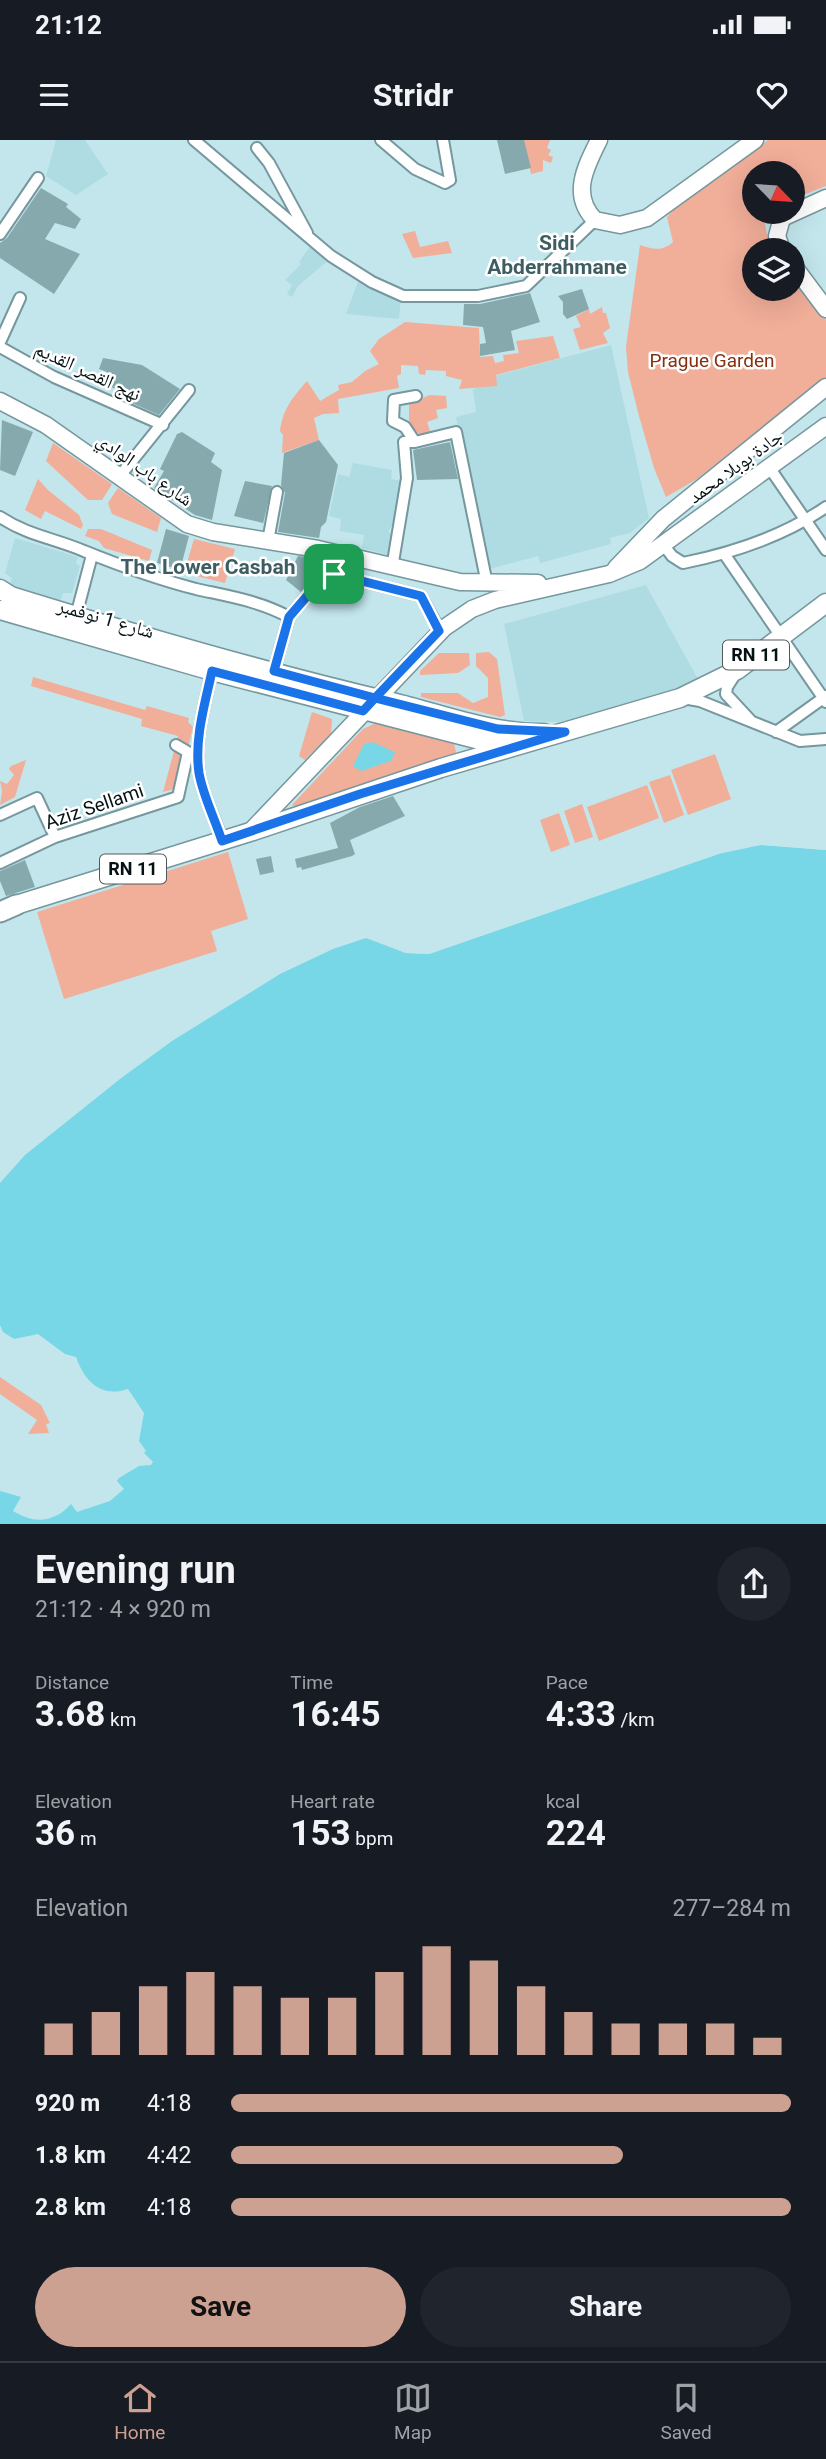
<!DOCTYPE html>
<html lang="en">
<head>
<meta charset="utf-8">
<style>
  body { margin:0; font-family:Roboto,"Noto Naskh Arabic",sans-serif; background:#20242c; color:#f1f3f6; height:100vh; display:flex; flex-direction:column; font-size:26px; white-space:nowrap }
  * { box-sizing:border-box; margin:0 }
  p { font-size:23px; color:#9ea1a6 }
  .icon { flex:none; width:38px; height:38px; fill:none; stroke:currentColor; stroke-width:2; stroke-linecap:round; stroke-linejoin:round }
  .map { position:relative; height:1384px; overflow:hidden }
  .details { display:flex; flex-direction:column; background:#171b24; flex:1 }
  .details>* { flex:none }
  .needle { width:46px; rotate:115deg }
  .controls { position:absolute; left:742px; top:21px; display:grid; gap:14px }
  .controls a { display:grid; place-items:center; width:63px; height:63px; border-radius:50%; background:#171b24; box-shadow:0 7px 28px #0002; font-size:35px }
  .pin { position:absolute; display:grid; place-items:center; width:60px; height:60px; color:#fff; margin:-30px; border-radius:14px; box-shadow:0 4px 10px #0006 }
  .round { display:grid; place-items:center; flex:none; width:74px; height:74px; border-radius:37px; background:#20242c }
  .overview { display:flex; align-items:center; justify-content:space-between; height:119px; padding:0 35px }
  h1 { font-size:38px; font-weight:700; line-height:52px }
  .metrics { display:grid; grid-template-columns:repeat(3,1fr); gap:10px; height:119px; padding:7px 35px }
  .metrics div { display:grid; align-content:center }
  .metrics b { font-size:35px; font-weight:700 }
  .metrics small { font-size:19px; font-weight:400 }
  .metrics p { font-size:19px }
  .chart { height:196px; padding:14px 35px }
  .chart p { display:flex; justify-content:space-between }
  .chart svg { width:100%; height:126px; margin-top:7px; stroke:#cda191; stroke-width:6 }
  .action { display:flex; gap:14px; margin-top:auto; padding:14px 35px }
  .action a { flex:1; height:80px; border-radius:42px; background:#cda191; color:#111; font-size:28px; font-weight:700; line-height:80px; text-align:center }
  .action a+a { background:#20242c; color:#f1f3f6 }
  ul { padding:0 35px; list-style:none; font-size:23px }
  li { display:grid; grid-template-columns:112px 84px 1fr; align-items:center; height:52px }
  li i { height:18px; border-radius:9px; background:#cda191 }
  .status { display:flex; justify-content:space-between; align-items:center; height:49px; padding:0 35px; background:#171b24; direction:ltr }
  .status svg { height:19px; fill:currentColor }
  header { display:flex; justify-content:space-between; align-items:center; height:91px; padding:0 35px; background:#171b24; font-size:32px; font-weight:700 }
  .tabs { display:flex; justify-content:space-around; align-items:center; height:98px; border-top:2px solid #363941; background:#171b24; font-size:19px; color:#9ea1a6 }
  .tabs a { display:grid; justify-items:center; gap:4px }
  .tabs .active { color:#cda191 }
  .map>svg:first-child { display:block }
  .built { fill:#afdce3 }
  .green { fill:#f1ae99 }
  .water { fill:#77d7e7 }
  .pier { fill:#c2e6ec }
  .building { fill:#86a9ae }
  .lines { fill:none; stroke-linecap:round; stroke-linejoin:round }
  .street-casing { stroke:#75979d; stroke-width:14 }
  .secondary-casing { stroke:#75979d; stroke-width:19 }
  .primary-casing { stroke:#75979d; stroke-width:21 }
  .highway-casing { stroke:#75979d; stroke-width:23 }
  .street { stroke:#fff; stroke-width:10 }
  .secondary { stroke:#fff; stroke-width:16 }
  .primary { stroke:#fff; stroke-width:18 }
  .highway { stroke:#fff; stroke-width:19 }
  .route-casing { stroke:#fff; stroke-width:14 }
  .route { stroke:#1a73e8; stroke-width:9 }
  .labels { text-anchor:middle; stroke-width:5; stroke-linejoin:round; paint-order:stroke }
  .shield { fill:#fff; stroke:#50595a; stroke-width:2 }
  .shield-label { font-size:18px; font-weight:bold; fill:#051214 }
  .park-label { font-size:19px; fill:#853111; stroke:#fff }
  .street-label { font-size:19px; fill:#051214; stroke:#fff }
  .neighbourhood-label { font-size:21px; font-weight:bold; fill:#3d5d62; stroke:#fff }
</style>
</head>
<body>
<div class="status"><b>21:12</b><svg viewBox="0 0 49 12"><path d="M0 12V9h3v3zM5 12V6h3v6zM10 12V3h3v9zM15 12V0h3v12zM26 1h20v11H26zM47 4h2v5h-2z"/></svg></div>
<header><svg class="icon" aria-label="menu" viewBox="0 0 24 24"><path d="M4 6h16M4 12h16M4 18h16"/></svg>Stridr<svg class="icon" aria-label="heart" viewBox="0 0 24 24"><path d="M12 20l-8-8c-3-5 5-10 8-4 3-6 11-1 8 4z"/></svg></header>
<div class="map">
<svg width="826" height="1385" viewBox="0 0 826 1385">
  <rect width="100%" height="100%" fill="#c2e6ec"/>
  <!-- built -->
  <path class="built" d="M56,0H85L108,34L76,55L46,36Z
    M312,104L330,119L298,146L292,157L287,154L292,145L285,140L301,124L299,122Z
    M359,139L401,158L399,179L346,174Z
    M611,205L649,378L630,393L610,398L611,404L540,423L538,416L486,430L456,277L476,272L473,250L495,236Z
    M353,323L392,330L391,339L402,341L395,380L388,392L392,394L388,415L362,408L364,395L340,391L341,379L329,376L338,334L349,337Z
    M15,398L78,417L76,424L80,426L72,453H63L60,462L9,446L12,438L5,433Z
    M646,445L699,541L694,545L559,582L524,581L504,484Z"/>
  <!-- green -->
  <path class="green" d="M524,0H550L547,8L551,10L548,15L553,17L551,23L543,20V31L531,34Z
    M768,0H826V46L793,59V33H754V72H774L765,84L770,110H754V149H793V139L826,180V237L697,339L666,357L654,328L639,276L628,232L626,207L640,105C653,109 662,112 673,102L667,77L679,64Z
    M415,91L420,107L448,101L452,113L413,118L402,94Z
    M602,167L603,173H606L610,188L603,193L608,203L580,210L573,189L581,187L576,176L589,169L590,174Z
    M405,182L479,188L480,217L493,216L495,223L504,221L503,215L519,213L516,201L553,196L560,218L496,235L497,246L459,249L462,240L446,236V231L426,230L425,235L419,234L418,226L401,225V234L397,236L399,248L338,259L339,273L323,274L314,278L319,300L282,313L283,295L280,291C283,269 292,258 307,241L320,261L339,250L338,245L352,242L365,231L379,224L370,211L379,199Z
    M430,255L446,256L447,268L436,270L438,278L427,282L431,294L423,297L409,285V263Z
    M53,303L112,344L102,360H88L46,321Z
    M38,339L48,350L79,375L83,385L81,389L45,371L41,379L25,370Z
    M118,348L161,378L157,392L112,374L108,363Z
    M88,389H101L152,410L149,421L104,408L99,401L85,396Z
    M194,399L235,409L225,443L184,433Z
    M489,512L497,519L505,575L500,577L421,557V553H458L473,563L488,557V538L476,526V513Z
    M439,513H469L470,525L458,533L420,535V531Z
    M33,537L145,570L147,566L189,578L188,582L193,587L178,648L163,652L178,596L141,586L142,579L31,546Z
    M312,572L332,579L331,594L305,620L299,616Z
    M376,583L453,600L456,612L454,617L299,668L292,665L363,589Z
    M715,614L731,659L688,675L671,630Z
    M26,620L15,657L0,665L2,651L0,641L7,644L14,635L9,629L11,626Z
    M670,635L684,675L664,683L649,642Z
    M647,645L659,678L599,701L587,667Z
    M582,664L593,697L575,703L564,671Z
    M559,673L570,705L551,712L540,680Z
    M228,712L248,779L211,791L217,811L64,859L37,772Z
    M0,1237L41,1265L50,1283L46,1284L49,1293L28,1294L37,1280L0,1254Z"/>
  <!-- water -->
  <path class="water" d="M372,602L395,612L391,621L361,631L353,626L364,604Z
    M761,705L826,710V1384H0V1351L21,1357L13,1371C34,1384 54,1383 71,1364L77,1372L110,1361L124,1349L117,1341L119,1338L139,1326L151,1325L153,1322L144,1313L146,1311L139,1301L144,1273L128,1249C101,1258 85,1242 76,1217L65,1214L38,1194L14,1199L3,1192L0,1185V1043L25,1015L120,939L172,901L280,834L333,809L366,798L406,813L429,814L718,714Z"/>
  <!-- pier -->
  <path class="pier" d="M761,701L826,706V710L761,705L736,708L429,814L406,813L362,796L367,795L406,810L429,811L717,710Z"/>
  <!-- building -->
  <path class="building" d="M497,0H524L531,28L505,34Z
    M41,48L68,64L66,67L81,79L75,89L55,83L45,99L80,114L54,154L0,118V103L7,98Z
    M582,149L589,169L567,179L563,174V162L558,156Z
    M530,153L540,182L511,191L515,210L480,216V204L486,203L483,187L463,185L464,164H480Z
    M103,218L142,225L180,249L159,275L125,260L127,252L103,245L107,232L99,229Z
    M2,280L33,292L15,336L0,330Z
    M182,292L215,313L211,322L222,330L212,380L195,375L154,348L164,331L160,329L177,294Z
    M319,300L338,325L326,382L321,387L319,398L278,392L285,353L281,345L284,313Z
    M450,302L458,339L417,340L413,310Z
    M245,341L272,346L262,388L263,383L234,376Z
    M166,389L189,396L180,430L157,423Z
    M298,416L310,418L308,423L320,431L301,452L286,440Z
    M393,656L405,676L350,700L355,714L352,716L302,730L301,727L297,728L295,719L338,708L330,683L360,667Z
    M271,716L274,732L260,735L256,719Z
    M25,720L35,747L6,756L0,741V731Z"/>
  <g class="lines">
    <!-- street casing -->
    <g class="street-casing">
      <path id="street" d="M194,0L331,116L372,142L403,156H478L526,146L595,80
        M381,0L415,29L445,43L450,40L443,0
        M257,8L269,23L307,93
        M0,94L38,38
        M0,202L20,158
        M0,207L54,237L163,285
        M415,302L456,292L487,444
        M769,327L826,410
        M119,337L189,250
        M0,377C29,396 54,398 84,411C121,426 157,439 196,449C227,456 260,461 289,477
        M268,401L277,352
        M663,404L672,416L683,423C732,413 784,396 826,367
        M725,415L826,562
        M392,428L407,338L404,302H415L405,287L393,281L394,260L416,256
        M76,476L92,415
        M212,531C205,564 194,599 199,633C203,656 215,679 222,700
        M274,531L289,477L320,441L328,436L334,434L421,456L440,491
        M736,533L727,547L726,554L751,581
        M683,558L700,561L800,601L826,599
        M776,592L826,556
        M0,675L37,658L55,697
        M0,723L55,697L178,657L188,612L176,605"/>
    </g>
    <!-- secondary casing -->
    <g class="secondary-casing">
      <path id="secondary" d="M599,0C586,26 570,55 595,80L620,85L647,78L755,0
        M782,110L777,96L782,78L826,58
        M793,125L826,169
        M0,261L46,285L187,384L213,392L318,409L460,442L538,443
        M616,428L663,379L826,247
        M250,692L444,488L472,469L495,460L609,434L640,421L826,286"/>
    </g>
    <!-- primary casing -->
    <g class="primary-casing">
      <path id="primary" d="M0,449L11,456C137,495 264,532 392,562C442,574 492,594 544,593
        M0,470L212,531L507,607
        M16,765L250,692L441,628L680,558L737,530L826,463"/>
    </g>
    <!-- highway casing -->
    <g class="highway-casing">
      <path id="highway" d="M0,772L16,765"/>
    </g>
    <!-- street -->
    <use href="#street" class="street"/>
    <!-- secondary -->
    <use href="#secondary" class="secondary"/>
    <!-- primary -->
    <use href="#primary" class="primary"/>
    <!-- highway -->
    <use href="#highway" class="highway"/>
  </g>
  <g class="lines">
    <!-- route casing -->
    <g class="route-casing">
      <path id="route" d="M334,434L320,441L289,477L274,531L375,558L363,571L212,531C205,564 194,599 199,633C203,656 215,679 222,701L360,654L565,592L498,589L375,558L439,491L421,456L334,434"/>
    </g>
    <!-- route -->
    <use href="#route" class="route"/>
  </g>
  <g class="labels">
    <!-- shield labels -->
    <g class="shield">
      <rect x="723" y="500.5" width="66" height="29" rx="5"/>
      <rect x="100" y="714.5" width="66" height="29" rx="5"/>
    </g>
    <g class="shield-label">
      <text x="756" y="521">RN 11</text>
      <text x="133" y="735">RN 11</text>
    </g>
    <!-- park labels -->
    <g class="park-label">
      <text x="712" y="227">Prague Garden</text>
    </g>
    <!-- street labels -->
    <g class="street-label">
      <text transform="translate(88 231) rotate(25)" y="7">نهج القصر القديم</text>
      <text transform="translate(735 326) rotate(-36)" y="7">جادة بوبلا محمد</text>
      <text transform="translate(145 329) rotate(35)" y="7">شارع باب الوادي</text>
      <text transform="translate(106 478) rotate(16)" y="7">شارع 1 نوفمبر</text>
      <text transform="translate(94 666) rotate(-19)" y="7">Aziz Sellami</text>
    </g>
    <!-- neighbourhood labels -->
    <g class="neighbourhood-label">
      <text x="557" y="110">Sidi<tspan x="557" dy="24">Abderrahmane</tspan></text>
      <text x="208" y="434">The Lower Casbah</text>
    </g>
  </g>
</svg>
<div class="controls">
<a><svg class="needle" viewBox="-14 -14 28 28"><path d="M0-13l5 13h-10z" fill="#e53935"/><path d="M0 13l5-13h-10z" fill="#9ea1a6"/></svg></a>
<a><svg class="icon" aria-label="layers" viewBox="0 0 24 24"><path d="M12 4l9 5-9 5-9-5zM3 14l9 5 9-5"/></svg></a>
</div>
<div class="pin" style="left:334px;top:434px;background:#1e9e55"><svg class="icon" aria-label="arrive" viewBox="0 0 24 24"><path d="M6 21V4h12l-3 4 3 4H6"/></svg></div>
</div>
<section class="details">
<div class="overview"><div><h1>Evening run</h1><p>21:12 · 4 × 920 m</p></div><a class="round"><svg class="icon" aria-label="share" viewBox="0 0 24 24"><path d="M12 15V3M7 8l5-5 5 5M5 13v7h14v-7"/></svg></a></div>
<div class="metrics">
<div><p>Distance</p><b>3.68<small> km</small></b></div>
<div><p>Time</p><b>16:45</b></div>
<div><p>Pace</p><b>4:33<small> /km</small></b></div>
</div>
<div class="metrics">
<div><p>Elevation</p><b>36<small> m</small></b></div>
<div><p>Heart rate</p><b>153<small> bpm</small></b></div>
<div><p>kcal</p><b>224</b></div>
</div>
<div class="chart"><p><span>Elevation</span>277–284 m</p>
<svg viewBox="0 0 160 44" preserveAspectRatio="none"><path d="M5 44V33M15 44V29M25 44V20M35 44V15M45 44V20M55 44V24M65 44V24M75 44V15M85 44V6M95 44V11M105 44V20M115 44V29M125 44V33M135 44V33M145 44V33M155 44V38"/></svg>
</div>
<ul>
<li><b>920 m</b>4:18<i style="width:100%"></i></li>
<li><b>1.8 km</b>4:42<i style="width:70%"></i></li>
<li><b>2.8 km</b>4:18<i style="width:100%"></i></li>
</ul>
<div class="action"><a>Save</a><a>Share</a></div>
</section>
<nav class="tabs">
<a class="active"><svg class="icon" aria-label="home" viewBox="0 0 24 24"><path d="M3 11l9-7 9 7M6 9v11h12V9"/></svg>Home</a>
<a><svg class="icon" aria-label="map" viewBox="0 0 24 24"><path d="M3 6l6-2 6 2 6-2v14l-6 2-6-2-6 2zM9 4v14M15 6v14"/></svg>Map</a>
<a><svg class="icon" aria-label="saved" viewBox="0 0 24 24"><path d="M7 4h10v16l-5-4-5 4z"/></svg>Saved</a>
</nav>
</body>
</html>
